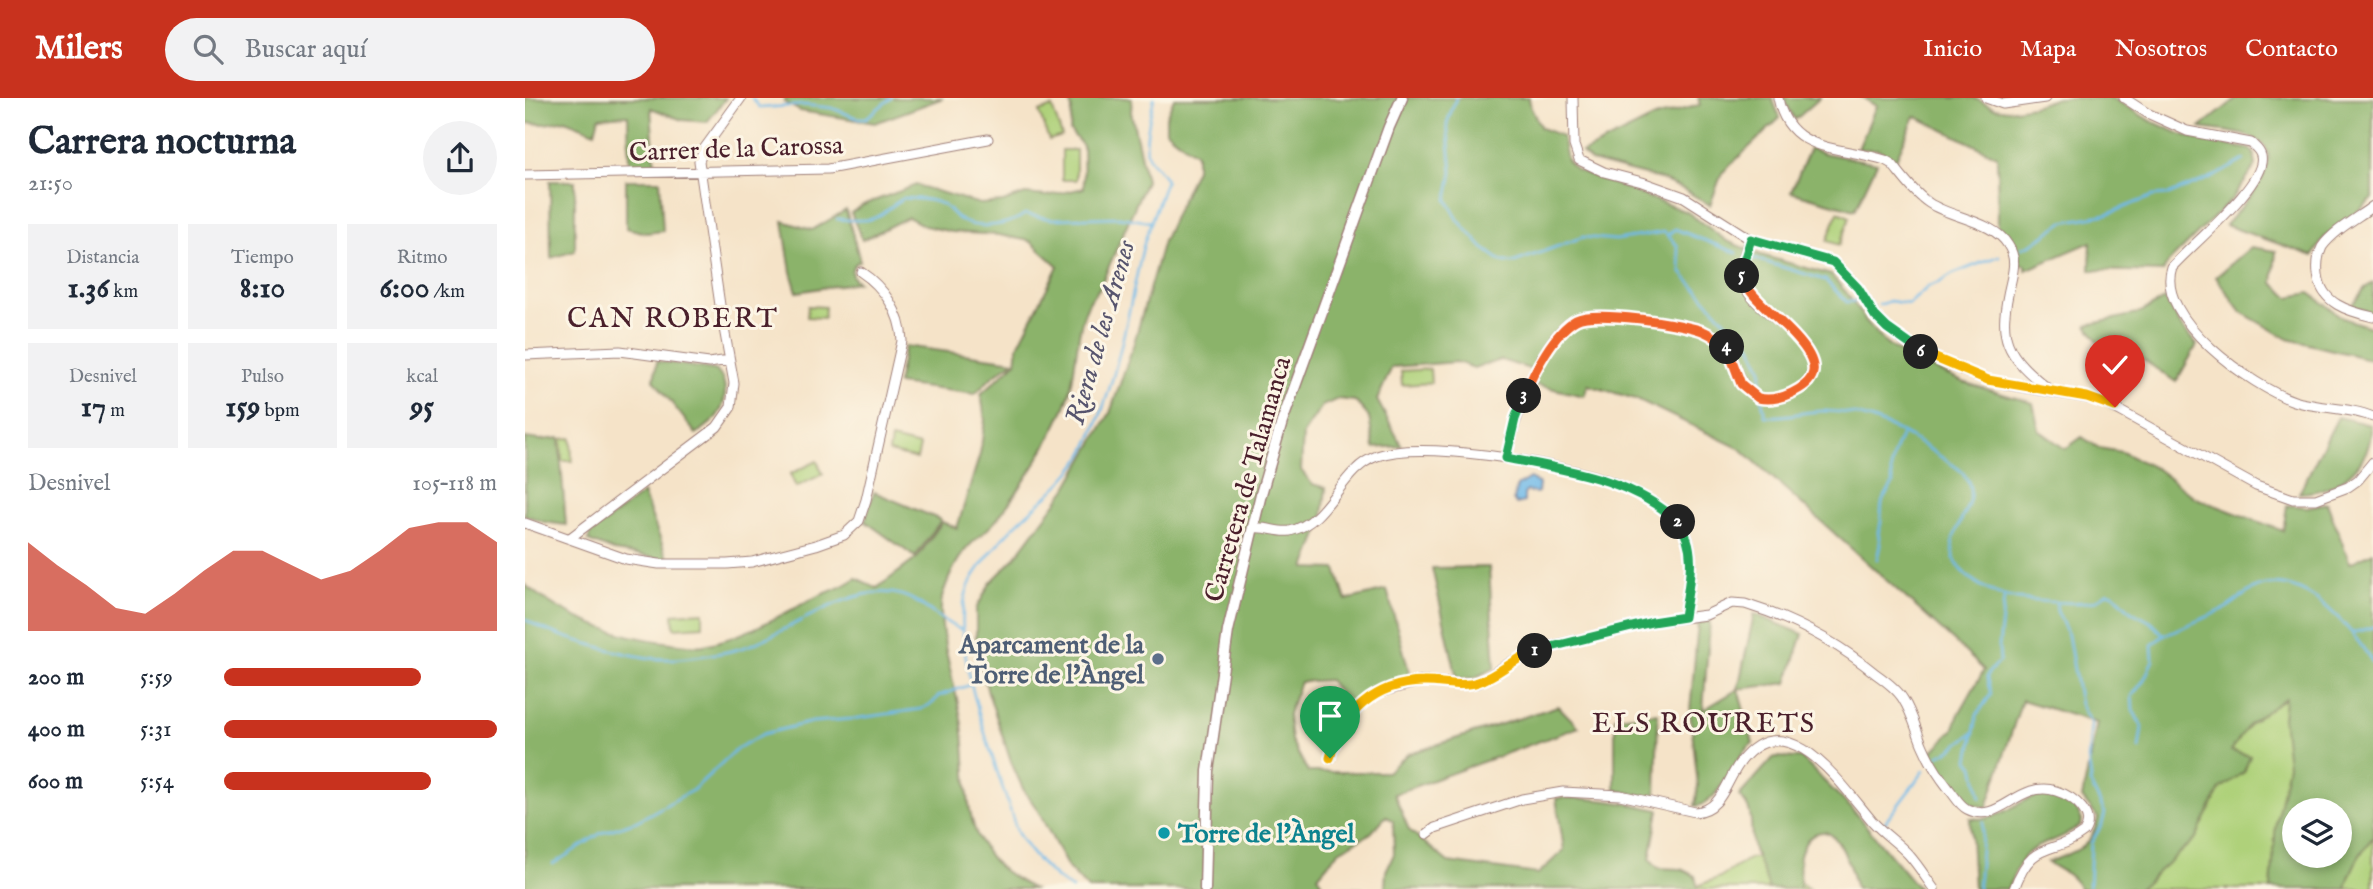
<!DOCTYPE html>
<html lang="es">
<head>
<meta charset="utf-8">
<style>
  body { margin:0; font-family:"IM FELL English",serif; background:#f2f2f3; color:#1f2937; height:100vh; display:flex; flex-direction:column; font-size:26px; white-space:nowrap }
  * { box-sizing:border-box; margin:0 }
  p { font-size:23px; color:#747a83 }
  .icon { flex:none; width:38px; height:38px; fill:none; stroke:currentColor; stroke-width:2; stroke-linecap:round; stroke-linejoin:round }
  .map { position:relative; flex:1; overflow:hidden }
  .sheet { display:flex; flex-direction:column; background:#fff; width:525px }
  .sheet>* { flex:none }
  .controls { position:absolute; left:1757px; top:700px; display:grid; gap:14px }
  .controls a { display:grid; place-items:center; width:70px; height:70px; border-radius:50%; background:#fff; box-shadow:0 4px 10px #0003; font-size:35px }
  .pin { position:absolute; display:grid; place-items:center; width:60px; height:60px; color:#fff; margin:-72px -30px; border-radius:50% 50% 50% 0; rotate:-45deg; box-shadow:0 0 7px #0007 }
  .pin .icon { rotate:45deg }
  .km { position:absolute; width:35px; height:35px; margin:-18px; border-radius:50%; background:#222; color:#fff; font-size:19px; line-height:35px; text-align:center }
  .round { display:grid; place-items:center; flex:none; width:74px; height:74px; border-radius:37px; background:#f2f2f3 }
  .overview { display:flex; align-items:center; justify-content:space-between; height:119px; padding:0 28px }
  h1 { font-size:38px; font-weight:700; line-height:52px }
  .metrics { display:grid; grid-template-columns:repeat(3,1fr); gap:10px; height:119px; padding:7px 28px }
  .metrics div { display:grid; align-content:center; border-radius:0px; background:#f2f2f3; text-align:center }
  .metrics b { font-size:30px; font-weight:700 }
  .metrics small { font-size:19px; font-weight:400 }
  .metrics p { font-size:19px }
  .chart { height:196px; padding:14px 28px }
  .chart p { display:flex; justify-content:space-between }
  .chart svg { width:100%; height:126px; margin-top:7px; fill:#c8321e; opacity:.7 }
  ul { padding:0 28px; list-style:none; font-size:23px }
  li { display:grid; grid-template-columns:112px 84px 1fr; align-items:center; height:52px }
  li i { height:18px; border-radius:9px; background:#c8321e }
  header { display:flex; align-items:center; gap:42px; box-sizing:border-box; height:98px; padding:0 35px; background:#c8321e; color:#fff }
  header strong { font-size:33px }
  nav { display:flex; gap:38px; margin-inline-start:auto; font-size:24px }
  .search { width:490px; height:63px; background:#f2f2f3; display:flex; align-items:center; gap:18px; box-sizing:border-box; padding:0 24px; border-radius:38px; color:#747a83; font-size:26px }
  main { display:flex; flex:1; min-height:0 }
  .map>svg:first-child { display:block }
  .green { fill:#afd17a; stroke:#7c7852; stroke-width:2; fill-rule:evenodd }
  .forest { fill:#8bb36a; stroke:#6a694a; stroke-width:2; fill-rule:evenodd }
  .water { fill:#70bae9; stroke:#5d6c8a; stroke-width:2 }
  .lines { fill:none; stroke-linecap:round; stroke-linejoin:round }
  .stream { stroke:#70bae9; stroke-width:2.5 }
  .minor-casing { stroke:#a0817a; stroke-width:11 }
  .tertiary-casing { stroke:#a0817a; stroke-width:13 }
  .minor { stroke:#fff; stroke-width:9 }
  .tertiary { stroke:#fff; stroke-width:10 }
  .split-1-casing { stroke:#fff; stroke-width:14 }
  .split-2-casing { stroke:#fff; stroke-width:14 }
  .split-3-casing { stroke:#fff; stroke-width:14 }
  .split-4-casing { stroke:#fff; stroke-width:14 }
  .split-5-casing { stroke:#fff; stroke-width:14 }
  .split-6-casing { stroke:#fff; stroke-width:14 }
  .split-7-casing { stroke:#fff; stroke-width:14 }
  .split-1 { stroke:#f5b400; stroke-width:9 }
  .split-2 { stroke:#22a559; stroke-width:9 }
  .split-3 { stroke:#22a559; stroke-width:9 }
  .split-4 { stroke:#f0652b; stroke-width:9 }
  .split-5 { stroke:#f0652b; stroke-width:9 }
  .split-6 { stroke:#22a559; stroke-width:9 }
  .split-7 { stroke:#f5b400; stroke-width:9 }
  .service-dot { fill:#5c6f8a; stroke:#fcf5e5; stroke-width:2.5 }
  .culture-dot { fill:#0f9aa8; stroke:#fcf5e5; stroke-width:2.5 }
  .labels { text-anchor:middle; stroke-width:6; stroke-linejoin:round; paint-order:stroke }
  .street-label { font-size:26px; fill:#4a1f2b; stroke:#fcf5e5 }
  .service-label { font-size:26px; font-weight:bold; fill:#4e5e75; stroke:#fcf5e5; text-anchor:end }
  .culture-label { font-size:26px; font-weight:bold; fill:#0d838f; stroke:#fcf5e5; text-anchor:start }
  .neighbourhood-label { font-size:28px; letter-spacing:2px; fill:#4a1f2b; stroke:#fcf5e5 }
  .water-label { font-size:28px; font-style:italic; fill:#57556e; stroke:#fcf5e5 }
</style>
</head>
<body>
<header>
<strong>Milers</strong>
<div class="search"><svg class="icon" aria-label="search" viewBox="0 0 24 24"><circle cx="10" cy="10" r="6"/><path d="M15 15l6 6"/></svg>Buscar aquí</div>
<nav><a>Inicio</a><a>Mapa</a><a>Nosotros</a><a>Contacto</a></nav>
</header>
<main>
<section class="sheet">
<div class="overview"><div><h1>Carrera nocturna</h1><p>21:50</p></div><a class="round"><svg class="icon" aria-label="share" viewBox="0 0 24 24"><path d="M12 15V3M7 8l5-5 5 5M5 13v7h14v-7"/></svg></a></div>
<div class="metrics">
<div><p>Distancia</p><b>1.36<small> km</small></b></div>
<div><p>Tiempo</p><b>8:10</b></div>
<div><p>Ritmo</p><b>6:00<small> /km</small></b></div>
</div>
<div class="metrics">
<div><p>Desnivel</p><b>17<small> m</small></b></div>
<div><p>Pulso</p><b>159<small> bpm</small></b></div>
<div><p>kcal</p><b>95</b></div>
</div>
<div class="chart"><p><span>Desnivel</span>105–118 m</p>
<svg viewBox="0 0 160 44" preserveAspectRatio="none"><path d="M0 44V13L10 21L20 28L30 36L40 38L50 31L60 23L70 16L80 16L90 21L100 26L110 23L120 16L130 8L140 6L150 6L160 13V44z"/></svg>
</div>
<ul>
<li><b>200 m</b>5:59<i style="width:72%"></i></li>
<li><b>400 m</b>5:31<i style="width:100%"></i></li>
<li><b>600 m</b>5:54<i style="width:76%"></i></li>
</ul>
</section>
<div class="map">
<svg width="1848" height="791" viewBox="0 0 1848 791">
  <rect width="100%" height="100%" fill="#fcf5e5"/>
  <filter id="ink" filterUnits="userSpaceOnUse"><feTurbulence type="fractalNoise" baseFrequency=".0143" numOctaves="2"/><feDisplacementMap in="SourceGraphic" scale="14" xChannelSelector="R" yChannelSelector="G"/><feConvolveMatrix kernelMatrix="1 2 1 2 8 2 1 2 1" color-interpolation-filters="sRGB"/></filter>
  <filter id="wash" filterUnits="userSpaceOnUse"><feTurbulence type="fractalNoise" baseFrequency=".00686" numOctaves="4" result="noise"/><feDisplacementMap in="SourceGraphic" scale="28" xChannelSelector="R" yChannelSelector="G"/><feGaussianBlur stdDeviation="1.57" result="paint"/><feColorMatrix in="noise" values="0 0 0 0 0 0 0 0 0 0 0 0 0 0 0 0 0 1.4 0 .05"/><feComposite in="paint" operator="in"/></filter>
  <g filter="url(#wash)">
    <rect width="100%" height="100%" fill="#f5e3c8"/>
    <!-- green -->
    <path class="green" d="M527,9L537,38L524,42L514,14Z
      M537,52H551V82H537Z
      M1313,114L1325,119L1314,147L1302,143Z
      M283,208L300,209L299,220L282,219Z
      M905,271L906,285L877,287L876,273Z
      M46,340L47,363H37L36,341Z
      M366,341L395,348L392,361L364,354Z
      M292,363L298,376L271,389L265,376Z
      M178,514V528L149,530L148,516Z
      M1848,570V791H1596L1697,612ZM1769,712H1815V758H1769Z
      M1225,760H1240L1284,791H1165L1195,779Z"/>
    <!-- forest -->
    <path class="forest" d="M0,0H201L182,24L157,22L126,10L130,69L104,68L103,17L74,19L70,34L40,22L20,26L0,25Z
      M261,0H418L350,25L275,13L259,4Z
      M544,0H607L606,14L621,83L574,191C546,219 556,273 539,311C522,349 499,386 473,420C465,431 452,439 443,449C432,461 423,481 418,496C409,526 433,594 437,627C442,660 439,706 452,737C465,766 481,776 508,791H0V487C43,522 93,539 147,545C158,546 169,549 179,547C218,539 249,521 283,503C300,494 316,491 331,480L352,490L392,460L417,424L432,430L455,356L460,322L456,296L491,264L493,248L533,168L505,143L474,137L427,134L400,128L383,119L337,142L326,115L338,107L391,87L455,106L478,104L500,96L522,98L559,90L558,48L545,33L547,12Z
      M649,0H1004L1006,10L1016,30L1037,38L1042,62L1051,72L1162,114L1202,143L1236,157L1306,177L1322,195L1340,222L1360,245L1380,258L1438,284L1508,305L1514,332L1540,351L1557,339L1574,350L1597,354L1632,371L1671,400L1758,433L1762,407L1782,409L1802,405L1825,465L1848,454V739C1835,755 1825,771 1821,791H1746L1751,724L1763,667L1758,620L1760,600L1724,626L1706,653L1725,658L1719,674L1695,691L1671,740L1614,791H1555C1546,774 1537,775 1523,764C1550,754 1567,751 1573,720L1557,700L1572,625L1497,602L1462,709L1443,706L1417,673L1406,655L1428,632L1434,616L1459,572L1431,545L1216,351L1114,302L1063,287L1059,298L1008,286V272L976,262L949,270L932,264L867,269L852,302L877,348L849,350L844,319L830,303L813,301L797,308L778,336L776,372L787,386L801,390L797,426L780,470L811,471L821,502L862,492L885,577L856,586L824,608L804,582L775,584L763,616L766,642L783,674H862L883,656L1033,608L1054,629L869,696L884,732L923,764L1013,776L1039,752L1031,700C1067,699 1099,704 1134,712L1125,761L1133,770L1156,771L1170,778L1173,791H860L861,773L869,756L868,723L861,718L846,735L814,753L793,778L798,789L839,791H563L543,770L512,711L498,691L486,664L462,591L451,547V511L466,484L488,462L542,390L585,315L609,245L638,143L671,71V56C661,47 650,42 641,32V19ZM1769,712H1815V758H1769Z
      M1173,0H1247L1255,20L1197,75L1185,107L1156,90L1135,81L1066,63L1057,55L1130,19L1175,7Z
      M1258,0H1295L1270,22Z
      M1338,0H1449L1470,10L1483,12L1508,8L1532,0H1587L1624,22L1653,35L1677,43L1724,51L1729,55L1731,67L1707,101L1643,165L1638,174L1565,172L1566,144L1501,172V167H1495C1493,150 1487,139 1473,130L1472,58L1390,18L1370,63L1353,51H1333L1351,8Z
      M1712,0H1848V101L1799,140L1788,158L1700,127C1715,110 1770,57 1728,40C1713,33 1692,33 1675,30Z
      M1285,50L1298,55L1352,65L1330,112L1266,94Z
      M101,82H135L138,133L121,135L101,130Z
      M25,83H50V153L26,160Z
      M321,112L335,163C325,167 323,178 333,184L272,194L266,174L258,123L287,132Z
      M1726,149L1751,153L1748,185L1764,199L1785,195L1818,220L1848,230V262L1763,241L1716,214L1691,179Z
      M1848,185V215L1826,208L1840,190Z
      M1640,201L1657,230L1672,247L1651,284L1586,240L1578,251L1562,227L1612,216Z
      M380,248L489,263L467,279L450,296L372,286Z
      M132,263L190,272C204,282 202,305 192,318C187,326 178,331 171,336L129,282Z
      M1813,319L1846,327C1848,368 1809,395 1774,395Z
      M0,340L15,342L34,340L41,427L19,424L0,417Z
      M349,394L416,422L390,459L340,423Z
      M118,395L143,462L89,453L63,443L65,436Z
      M964,469L970,570L949,580L932,581L907,470Z
      M1229,516L1278,536L1262,585L1213,591L1228,645C1207,660 1194,708 1170,708L1173,688L1165,613L1173,525L1185,523L1178,612L1213,591Z
      M1133,615L1131,700L1090,692V619Z
      M1249,659L1276,660L1325,709L1394,791H1331C1327,776 1315,723 1290,736C1282,740 1277,750 1275,758C1273,768 1276,780 1275,791H1244C1240,778 1235,767 1230,755C1222,734 1233,714 1214,698Z
      M1523,697C1537,700 1553,708 1557,723L1555,728C1517,755 1502,736 1483,791H1449L1445,720C1478,726 1491,698 1523,697Z"/>
    <!-- water -->
    <path class="water" d="M1005,380L1014,386L1013,394L1011,395L1002,393L999,396V404L991,406L988,403L992,388Z"/>
    <g class="lines">
      <!-- stream -->
      <path class="stream" d="M227,0L235,10L280,7L307,10L332,20H341L366,0
        M931,0L922,25L927,74L922,102L934,123L958,150L976,163L987,165L1058,139L1091,142L1139,134L1152,147L1157,175L1204,227L1219,233L1237,271L1235,291L1240,318C1260,320 1279,313 1299,313C1342,313 1382,335 1416,359C1423,364 1433,369 1438,375C1462,404 1419,429 1429,460C1435,478 1462,493 1479,498C1496,503 1552,507 1569,503C1574,502 1578,497 1583,494L1589,496L1607,514L1626,524L1639,537C1659,528 1679,521 1699,511C1713,504 1723,490 1740,487C1786,480 1827,531 1848,565
        M312,121C353,125 347,122 378,100C390,101 405,100 416,106C424,110 429,119 437,123C454,132 486,127 500,116L526,121L594,119L626,124
        M1144,136L1150,131L1212,155
        M1497,150L1507,146L1538,124L1582,116L1628,98L1643,97L1692,77L1719,62
        M1227,160L1300,182L1322,204L1331,203
        M1354,207L1365,203L1384,206L1404,188L1415,184L1428,176L1474,158
        M1352,461L1355,447L1353,434C1359,424 1354,413 1358,402C1361,396 1365,392 1368,386C1362,368 1370,352 1377,336
        M1531,504L1532,513L1543,537L1555,606L1566,626L1563,661L1566,680L1565,685L1580,715L1577,726L1566,745L1564,791
        M0,521C24,538 114,562 143,561C159,561 202,555 217,550C262,536 318,489 367,495C394,498 412,523 437,532
        M1828,535L1848,529
        M1614,651L1617,629L1608,612L1607,598L1619,582L1628,562L1627,547L1639,537
        M1413,658L1425,652L1448,635
        M1456,700L1449,668L1444,662L1452,617L1466,596C1461,576 1457,580 1475,563L1474,549L1479,500
        M1358,727L1399,673
        M28,766L76,735L112,723L168,692L213,650L238,636L287,624L327,621L396,611L408,605L413,598L445,587
        M547,791C524,776 506,758 492,734C475,675 422,550 442,493C448,475 466,455 478,440C504,410 542,388 561,351C591,290 602,219 617,153C623,129 633,106 641,82C636,73 630,68 624,60C617,48 626,14 629,0
        M1453,791L1458,724"/>
    </g>
  </g>
  <g filter="url(#ink)">
    <g class="lines">
      <!-- minor casing -->
      <g class="minor-casing">
        <path id="minor" d="M1048,0L1049,47L1054,62L1079,74L1117,84L1159,99L1225,141L1308,164L1333,190L1351,218L1362,230L1378,243L1427,268L1463,282L1484,287L1575,302L1731,388L1768,401H1791L1823,389L1833,382L1848,364
          M1253,0C1264,57 1318,48 1360,62L1367,66C1378,79 1389,95 1404,105C1426,120 1469,123 1483,147C1491,159 1489,170 1486,183C1472,241 1479,256 1526,293
          M1461,0L1478,6L1520,0
          M1599,0L1622,15L1662,33L1726,45C1730,49 1735,52 1736,58C1743,85 1665,148 1647,169C1629,220 1728,289 1769,303C1794,311 1825,309 1848,319
          M0,77L303,71L463,41
          M1848,108C1832,120 1808,133 1797,149C1793,157 1792,167 1793,176C1796,206 1823,213 1848,219
          M0,257L95,253L184,265L204,262
          M981,360C988,325 1017,233 1054,220C1074,214 1098,220 1118,222C1142,224 1171,226 1191,240C1214,255 1208,287 1233,300C1255,305 1279,293 1289,272C1286,231 1221,213 1217,179C1215,166 1221,153 1225,141
          M0,425L101,461L134,466H202L227,464L291,447L319,437L334,423L341,402L377,243C376,215 359,189 336,174
          M728,430C741,428 753,435 765,433C805,424 815,371 852,358C897,342 1026,365 1073,379C1095,386 1146,409 1158,430C1173,456 1162,492 1159,519
          M45,440L192,329L206,309L209,285L196,214L174,63L179,51L216,0
          M805,660L816,629L825,617L851,595L898,583L942,586L953,585L988,563L1018,550L1127,524L1181,517L1207,505L1220,506C1269,521 1312,544 1351,576C1361,583 1372,591 1378,601C1387,615 1391,631 1397,646C1404,663 1413,677 1424,691C1430,698 1434,707 1442,711C1475,728 1493,681 1531,693C1541,696 1550,701 1557,710C1563,718 1565,725 1559,734C1527,759 1508,739 1489,791
          M902,736L910,730L997,701L1038,694L1095,697L1170,714C1196,713 1201,684 1214,666C1261,601 1318,689 1348,724C1359,736 1373,745 1384,757C1393,767 1401,780 1409,791"/>
      </g>
      <!-- tertiary casing -->
      <g class="tertiary-casing">
        <path id="tertiary" d="M680,791L683,673L703,533L736,396L757,324L864,29L877,0"/>
      </g>
      <!-- minor -->
      <use href="#minor" class="minor"/>
      <!-- tertiary -->
      <use href="#tertiary" class="tertiary"/>
    </g>
  </g>
  <g class="lines" filter="url(#ink)">
    <!-- split-1 casing -->
    <g class="split-1-casing">
      <path id="split-1" d="M805,660C817,615 850,585 898,584C916,583 936,590 953,584C974,577 989,560 1010,553"/>
    </g>
    <!-- split-2 casing -->
    <g class="split-2-casing">
      <path id="split-2" d="M1010,553L1127,524L1159,519C1163,489 1174,450 1153,424"/>
    </g>
    <!-- split-3 casing -->
    <g class="split-3-casing">
      <path id="split-3" d="M999,298L990,321L981,360C1041,372 1107,380 1153,424"/>
    </g>
    <!-- split-4 casing -->
    <g class="split-4-casing">
      <path id="split-4" d="M999,298C1008,275 1029,234 1051,222C1069,212 1159,225 1180,234C1189,238 1195,243 1202,249"/>
    </g>
    <!-- split-5 casing -->
    <g class="split-5-casing">
      <path id="split-5" d="M1202,249L1216,286L1233,300C1247,303 1261,299 1274,291C1325,261 1223,209 1217,178"/>
    </g>
    <!-- split-6 casing -->
    <g class="split-6-casing">
      <path id="split-6" d="M1217,178V169L1226,141L1308,164L1333,190L1350,218L1362,230L1396,254"/>
    </g>
    <!-- split-7 casing -->
    <g class="split-7-casing">
      <path id="split-7" d="M1396,254L1463,282L1562,299L1590,309"/>
    </g>
    <!-- split-1 -->
    <use href="#split-1" class="split-1"/>
    <!-- split-2 -->
    <use href="#split-2" class="split-2"/>
    <!-- split-3 -->
    <use href="#split-3" class="split-3"/>
    <!-- split-4 -->
    <use href="#split-4" class="split-4"/>
    <!-- split-5 -->
    <use href="#split-5" class="split-5"/>
    <!-- split-6 -->
    <use href="#split-6" class="split-6"/>
    <!-- split-7 -->
    <use href="#split-7" class="split-7"/>
  </g>
  <!-- markers -->
  <circle class="service-dot" cx="633" cy="561" r="7"/>
  <circle class="culture-dot" cx="639" cy="735" r="7"/>
  <g class="labels">
    <!-- street labels -->
    <g class="street-label">
      <text transform="translate(211 50) rotate(-2)" y="9">Carrer de la Carossa</text>
      <text transform="translate(722 381) rotate(-74)" y="9">Carretera de Talamanca</text>
    </g>
    <!-- service labels -->
    <g class="service-label">
      <text x="619" y="555">Aparcament de la<tspan x="619" dy="30">Torre de l'Àngel</tspan></text>
    </g>
    <!-- culture labels -->
    <g class="culture-label">
      <text x="653" y="744">Torre de l'Àngel</text>
    </g>
    <!-- neighbourhood labels -->
    <g class="neighbourhood-label">
      <text x="148" y="229">CAN ROBERT</text>
      <text x="1179" y="634">ELS ROURETS</text>
    </g>
    <!-- water labels -->
    <g class="water-label">
      <text transform="translate(574 234) rotate(-74)" y="10">Riera de les Arenes</text>
    </g>
  </g>
</svg>
<div class="controls">
<a><svg class="icon" aria-label="layers" viewBox="0 0 24 24"><path d="M12 4l9 5-9 5-9-5zM3 14l9 5 9-5"/></svg></a>
</div>
<div class="pin" style="left:805px;top:660px;background:#1e9e55"><svg class="icon" aria-label="arrive" viewBox="0 0 24 24"><path d="M6 21V4h12l-3 4 3 4H6"/></svg></div>
<div class="pin" style="left:1590px;top:309px;background:#d93025"><svg class="icon" aria-label="check" viewBox="0 0 24 24"><path d="M5 12l5 5 9-10"/></svg></div>
<b class="km" style="left:1010px;top:553px">1</b>
<b class="km" style="left:1153px;top:424px">2</b>
<b class="km" style="left:999px;top:298px">3</b>
<b class="km" style="left:1202px;top:249px">4</b>
<b class="km" style="left:1217px;top:178px">5</b>
<b class="km" style="left:1396px;top:254px">6</b>
</div>
</main>
</body>
</html>
